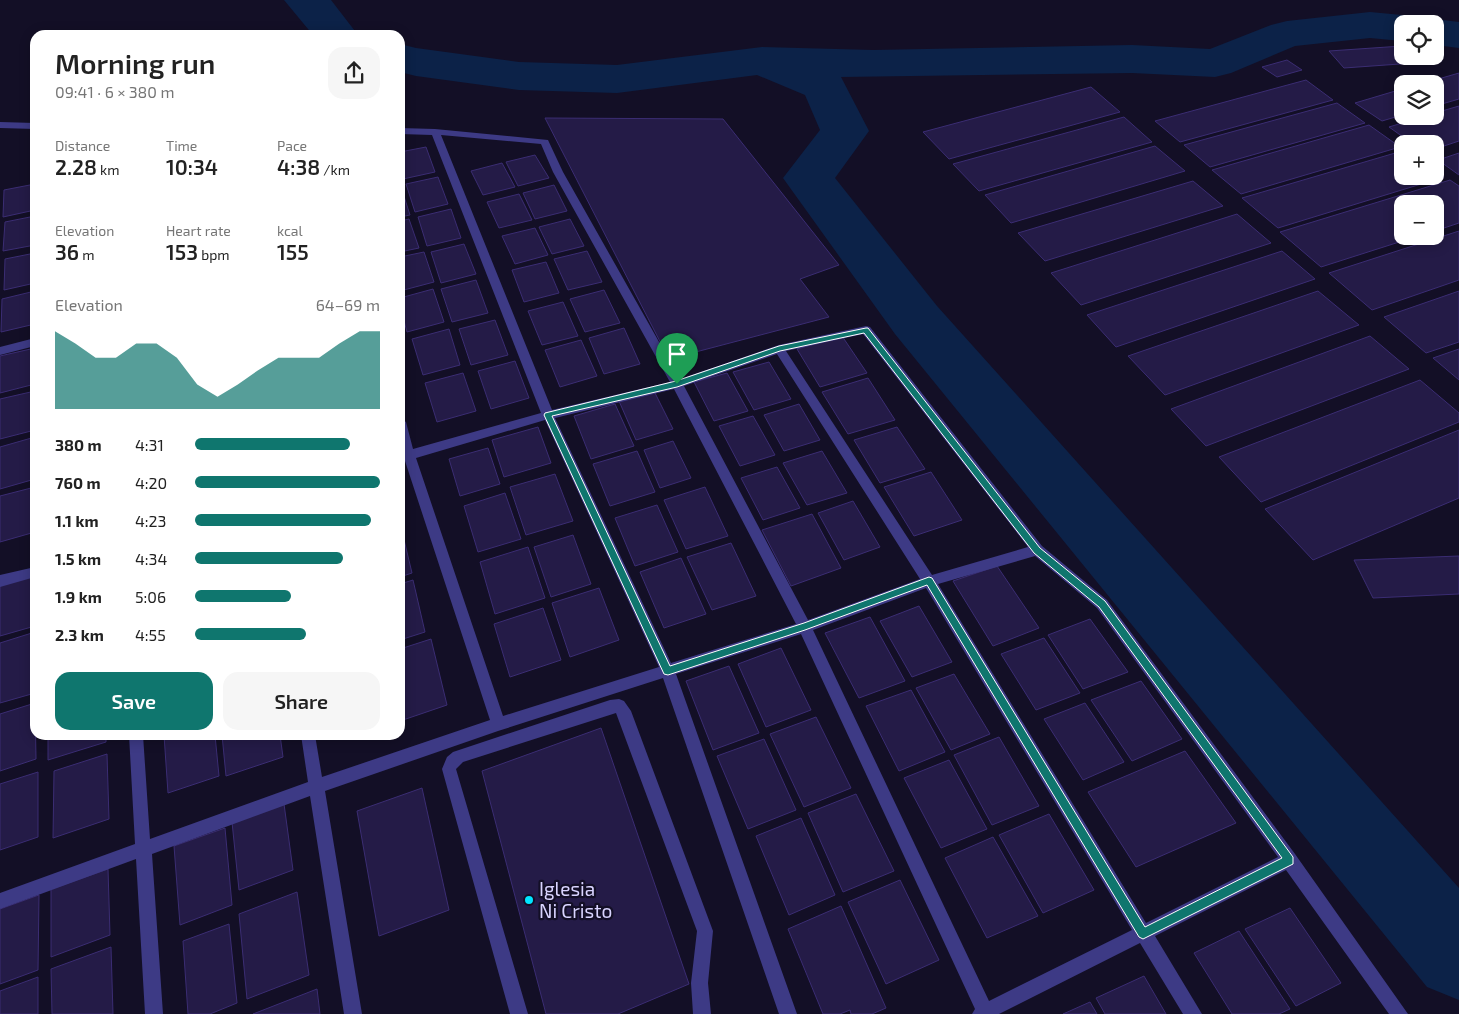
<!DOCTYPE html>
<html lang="en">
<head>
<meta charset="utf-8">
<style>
  body { margin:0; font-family:"Exo 2",sans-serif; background:#f6f6f6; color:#222; height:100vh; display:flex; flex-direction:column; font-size:19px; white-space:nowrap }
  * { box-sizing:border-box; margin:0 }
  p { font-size:16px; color:#767676 }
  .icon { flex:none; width:28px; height:28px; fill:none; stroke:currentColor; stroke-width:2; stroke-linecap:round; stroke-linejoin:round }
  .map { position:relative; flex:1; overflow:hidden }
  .drawer { position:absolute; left:30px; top:30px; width:375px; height:710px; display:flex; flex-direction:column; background:#fff; border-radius:15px; box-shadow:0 2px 12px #0003 }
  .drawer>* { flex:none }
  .tools { position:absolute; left:1394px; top:15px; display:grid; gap:10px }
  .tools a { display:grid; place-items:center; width:50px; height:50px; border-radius:10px; background:#fff; box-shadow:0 2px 12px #0003; font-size:25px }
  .pin { position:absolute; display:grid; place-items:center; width:42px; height:42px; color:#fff; margin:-51px -21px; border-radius:50% 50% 50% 0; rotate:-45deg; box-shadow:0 0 5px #0007 }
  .pin .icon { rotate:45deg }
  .round { display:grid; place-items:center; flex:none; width:52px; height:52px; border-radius:15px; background:#f6f6f6 }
  .head { display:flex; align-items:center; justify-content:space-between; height:85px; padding:0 25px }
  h1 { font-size:28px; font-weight:600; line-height:38px }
  .stats { display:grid; grid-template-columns:repeat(3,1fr); gap:8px; height:85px; padding:5px 25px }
  .stats div { display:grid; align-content:center }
  .stats b { font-size:21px; font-weight:600 }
  .stats small { font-size:14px; font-weight:400 }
  .stats p { font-size:14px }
  .chart { height:140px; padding:10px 25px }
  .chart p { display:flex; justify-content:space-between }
  .chart svg { width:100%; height:90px; margin-top:5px; fill:#0f766e; opacity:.7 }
  .button { display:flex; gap:10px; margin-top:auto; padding:10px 25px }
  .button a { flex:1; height:58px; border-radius:15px; background:#0f766e; color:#fff; font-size:20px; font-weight:600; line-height:58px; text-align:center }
  .button a+a { background:#f6f6f6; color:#222 }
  ul { padding:0 25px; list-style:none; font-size:16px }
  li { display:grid; grid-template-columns:80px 60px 1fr; align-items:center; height:38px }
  li i { height:12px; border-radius:6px; background:#0f766e }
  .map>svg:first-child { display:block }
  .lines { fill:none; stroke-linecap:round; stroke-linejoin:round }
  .river { fill:#0c2248; fill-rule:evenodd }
  .building { fill:#241b47; stroke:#3b2d73 }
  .minor { fill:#3d3a85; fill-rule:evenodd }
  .route { fill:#0f766e; stroke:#fff; fill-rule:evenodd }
  .poi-dot { fill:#00e5ff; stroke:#130f26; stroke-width:2 }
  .labels { text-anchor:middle; stroke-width:4.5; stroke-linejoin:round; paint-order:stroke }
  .near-poi-label { font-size:19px; fill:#d9d4ff; stroke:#130f26; text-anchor:start }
</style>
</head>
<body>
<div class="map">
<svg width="1459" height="1014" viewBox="0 0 1459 1014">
  <rect width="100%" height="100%" fill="#130f26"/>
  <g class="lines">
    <!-- river -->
    <path class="river" d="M284,0H331L358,35H313Z
      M1370,12L1402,15L1417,19L1420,23L1435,19L1459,22V48L1435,45V24H1402V41L1370,38L1295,46L1231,73L1215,77L1132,73L841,77L869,131L835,178L937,306L1459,888V1000L1427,987L895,334L783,178L820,130L805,95L757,75L617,93L519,90L416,76L400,72V44L416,48L519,62L617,65L762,47L873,50L1132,45L1210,49L1271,25L1287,21Z"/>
  </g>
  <!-- building -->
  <path class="building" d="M1402,46V56H1435V54L1442,61L1344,68L1329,51Z
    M1287,60L1302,70L1277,77L1262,67Z
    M1459,73V99L1435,106V84H1421Z
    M1306,80L1333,100L1180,142L1155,121Z
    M1091,87L1120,112L949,159L923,132Z
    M1402,89V115L1382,121L1355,103Z
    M1337,103L1365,123L1210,167L1184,145Z
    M1459,106V141L1435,149V144H1413L1389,127L1425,116H1435V113Z
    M1124,117L1152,142L979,191L953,164Z
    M545,118L723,119L839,265L800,279L829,317L669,359Z
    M1369,125L1400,147L1241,194L1212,170Z
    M1155,146L1185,171L1011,223L985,195Z
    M426,147L435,172L403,179L400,169V152Z
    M1402,151V176H1435V171L1444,177L1278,228L1242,198Z
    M1459,153V175L1438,160Z
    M535,155L549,178L518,186L506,162Z
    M502,163L515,187L483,195L471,171Z
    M438,177L448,204L415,212L406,184Z
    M1450,180L1459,186V223L1435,231V204H1402V236H1418L1321,267L1280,232Z
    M1193,181L1223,206L1045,261L1018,233Z
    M35,184V210L3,217L4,190Z
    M554,185L567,211L535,219L523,193Z
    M401,187L410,215L400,217V188Z
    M519,194L532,220L499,228L487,202Z
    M451,209L461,238L427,246L418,217Z
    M1237,214L1271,243L1081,305L1051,273Z
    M35,216V245L3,251L5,222Z
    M409,219L419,248L400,252V221Z
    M570,219L584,246L552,254L539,227Z
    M535,228L548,255L515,264L502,236Z
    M1459,231V280L1372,310L1329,273Z
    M464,244L476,274L441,283L431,252Z
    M587,251L602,282L568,290L554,259Z
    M1282,251L1315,279L1116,347L1087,315Z
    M424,252L434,282L400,291V257Z
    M35,253V283L4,290L5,259Z
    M546,262L559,293L524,302L512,270Z
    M476,280L488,313L452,322L441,289Z
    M433,289L444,322L407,332L400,306V298Z
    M604,290L620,323L585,332L570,299Z
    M35,291V324L1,332L2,299Z
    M1318,291L1359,325L1165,395L1128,356Z
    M1459,291V342L1426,353L1384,317Z
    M563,302L578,336L542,345L528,311Z
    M495,320L508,355L471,365L459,329Z
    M624,328L640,364L604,374L589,338Z
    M449,329L460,365L423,375L412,339Z
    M842,336L867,373L820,387L797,349Z
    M1370,336L1409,369L1206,446L1171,409Z
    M581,340L597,376L560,387L545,350Z
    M35,348V384L0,393V356Z
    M1459,349V380L1433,358Z
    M515,361L529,398L491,409L478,371Z
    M769,362L791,399L754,410L733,372Z
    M463,373L476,411L437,422L425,383Z
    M727,373L748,411L714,421L694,382Z
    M868,378L895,420L848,434L822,392Z
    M1420,380L1459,413V422L1261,502L1219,457Z
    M35,391V430L0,439V399Z
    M654,391L673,429L636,440L619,401Z
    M615,404L634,446L591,459L574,416Z
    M799,404L820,440L784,451L764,415Z
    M753,416L775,455L740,466L719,426Z
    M538,427L551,463L504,477L492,440Z
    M897,427L925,469L880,483L854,440Z
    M1459,430V498L1313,560L1265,509Z
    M35,437V479L0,489V447Z
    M673,441L691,478L660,488L644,450Z
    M488,448L500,484L460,496L449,459Z
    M637,451L655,492L610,506L593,464Z
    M822,451L847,493L807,505L783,463Z
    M777,467L800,508L763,520L741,478Z
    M931,472L962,520L914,536L884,487Z
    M555,474L573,521L526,535L510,487Z
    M35,487V532L0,542V496Z
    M705,487L728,536L686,549L664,500Z
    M505,493L521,539L478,552L464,506Z
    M853,501L880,547L844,560L818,513Z
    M657,505L678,552L635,566L615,518Z
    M812,514L841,568L791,586L762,530Z
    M400,523L412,573L400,577Z
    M573,535L591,584L551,597L534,547Z
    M731,543L756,596L712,610L687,557Z
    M528,547L545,598L495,614L480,562Z
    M1459,556V594L1373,598L1354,560Z
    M681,558L706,614L664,628L640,572Z
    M997,566L1039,628L993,646L953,581Z
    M35,575V626L0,636V585Z
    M413,580L425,632L400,640V584Z
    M599,588L619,640L570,657L552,603Z
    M919,606L952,662L912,677L880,621Z
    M543,608L561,660L510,677L494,624Z
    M870,617L905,681L859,698L825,633Z
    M1090,619L1128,672L1083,689L1048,635Z
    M35,632V693L0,703V643Z
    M1044,638L1080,693L1036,710L1001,654Z
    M431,639L447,705L400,721V649Z
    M781,648L811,710L766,727L738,664Z
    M729,666L759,733L713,750L686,681Z
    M954,674L990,734L951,750L916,688Z
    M1141,681L1182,739L1132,761L1091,700Z
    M911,690L945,752L899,771L866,706Z
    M35,703L36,759L0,771V714Z
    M1085,703L1124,762L1083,780L1044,719Z
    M816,717L851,788L804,807L770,734Z
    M601,728L689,984L618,1014H546L482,771Z
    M48,735H106V742L48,760Z
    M164,735H215L219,776L168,793Z
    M222,735H280L283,757L226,776Z
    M999,737L1039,806L992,825L954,755Z
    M764,739L796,810L748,829L717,756Z
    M1185,751L1236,823L1136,867L1088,792Z
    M107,754L109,819L53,838L54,771Z
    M949,760L987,829L941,848L904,778Z
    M38,772V837L0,850V784Z
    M422,788L449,910L379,936L357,811Z
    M856,794L894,871L843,892L808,813Z
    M284,804L293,870L239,890L232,822Z
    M1049,814L1094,890L1043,913L999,835Z
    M801,818L835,895L789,915L756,836Z
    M225,828L232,905L180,925L174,846Z
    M993,837L1038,916L987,938L945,858Z
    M108,869L110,935L51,957V889Z
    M900,880L939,960L886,984L848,902Z
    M297,892L309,975L247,999L239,914Z
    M39,895L38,970L0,984V909Z
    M841,906L886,1008L872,1014H851L850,1010L840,1014H823L788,929Z
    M1290,908L1341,983L1296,1006L1245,929Z
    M229,924L237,1003L210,1014H188L183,941Z
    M1239,931L1290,1009L1279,1014H1232L1194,953Z
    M111,947L113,1014H52L51,969Z
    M1144,976L1166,1014H1105L1096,998Z
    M38,977V1014H0V991Z
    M317,989L320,1014H253Z
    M1090,1002L1097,1014H1063Z"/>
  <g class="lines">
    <!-- minor -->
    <path class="minor" d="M0,122L35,123V129L0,128Z
      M400,128L435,129L548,140L563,172L680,379L779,345L866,326L870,327L1042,546L1107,600L1295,854L1408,1014H1389L1286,870L1155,936L1202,1014H1183L1140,943L999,1014H972L975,1009L801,634L676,674L797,1014H779L663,678L498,731L325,791L362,1014H344L310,796L152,854L163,1014H145L136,859L0,909V893L135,844L129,735H143L150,839L308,782L301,735H315L322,777L490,720L405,461L400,463V453H402L400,444V418L406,422L413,449L541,413L432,135L400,134ZM441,135L541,144L553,172L670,382L552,410ZM863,334L1028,547L932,575L786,351ZM777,354L920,579L808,620L684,386ZM674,389L796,624L671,663L555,418ZM545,420L659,667L503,716L416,458ZM1035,556L1097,608L1278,857L1146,923L938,584ZM926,588L1132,930L989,1001L813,630Z
      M35,338V346L0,355V347Z
      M35,567V577L0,587V575Z
      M619,699L624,701L631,711L713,931L708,983L711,1014H693L691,983L697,931L616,713L463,762L456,769L528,1014H510L442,769L447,757L453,752L610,700Z"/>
  </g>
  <!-- route -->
  <path class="route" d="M866,328H868L1040,548L1105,601L1293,857V864L1143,939L1139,937L927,585L805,630L668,675L664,674L544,415L545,413L676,381L779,346ZM864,333L1034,553L1099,607L1282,858L1145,927L932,578L929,577L804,623L670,666L552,416L677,387L780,351Z"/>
  <!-- markers -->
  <circle class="poi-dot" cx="529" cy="900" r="5"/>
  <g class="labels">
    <!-- near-poi labels -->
    <g class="near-poi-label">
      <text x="539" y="896">Iglesia<tspan x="539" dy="22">Ni Cristo</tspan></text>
    </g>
  </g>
</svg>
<div class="tools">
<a><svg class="icon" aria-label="locate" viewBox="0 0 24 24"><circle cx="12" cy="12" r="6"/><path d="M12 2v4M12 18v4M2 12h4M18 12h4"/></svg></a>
<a><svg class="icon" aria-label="layers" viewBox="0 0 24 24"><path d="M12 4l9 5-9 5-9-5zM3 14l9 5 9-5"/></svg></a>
<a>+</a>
<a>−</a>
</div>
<div class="pin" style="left:677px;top:384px;background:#1e9e55"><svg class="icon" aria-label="arrive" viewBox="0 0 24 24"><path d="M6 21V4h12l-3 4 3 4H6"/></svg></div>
<section class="drawer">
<div class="head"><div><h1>Morning run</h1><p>09:41 · 6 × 380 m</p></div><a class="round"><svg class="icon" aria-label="share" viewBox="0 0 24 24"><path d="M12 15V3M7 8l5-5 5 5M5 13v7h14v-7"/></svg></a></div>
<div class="stats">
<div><p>Distance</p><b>2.28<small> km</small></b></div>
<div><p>Time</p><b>10:34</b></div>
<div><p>Pace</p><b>4:38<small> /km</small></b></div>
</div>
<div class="stats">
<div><p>Elevation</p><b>36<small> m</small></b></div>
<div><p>Heart rate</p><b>153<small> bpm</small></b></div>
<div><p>kcal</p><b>155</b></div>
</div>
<div class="chart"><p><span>Elevation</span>64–69 m</p>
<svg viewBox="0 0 160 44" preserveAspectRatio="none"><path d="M0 44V6L10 12L20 19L30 19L40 12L50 12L60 19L70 32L80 38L90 32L100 25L110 19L120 19L130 19L140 12L150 6L160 6V44z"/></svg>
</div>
<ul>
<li><b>380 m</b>4:31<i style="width:84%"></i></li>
<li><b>760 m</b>4:20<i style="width:100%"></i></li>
<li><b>1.1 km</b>4:23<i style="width:95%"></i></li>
<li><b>1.5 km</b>4:34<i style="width:80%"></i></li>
<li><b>1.9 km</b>5:06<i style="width:52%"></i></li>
<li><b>2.3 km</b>4:55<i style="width:60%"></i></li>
</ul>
<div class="button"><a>Save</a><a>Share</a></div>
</section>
</div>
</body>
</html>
